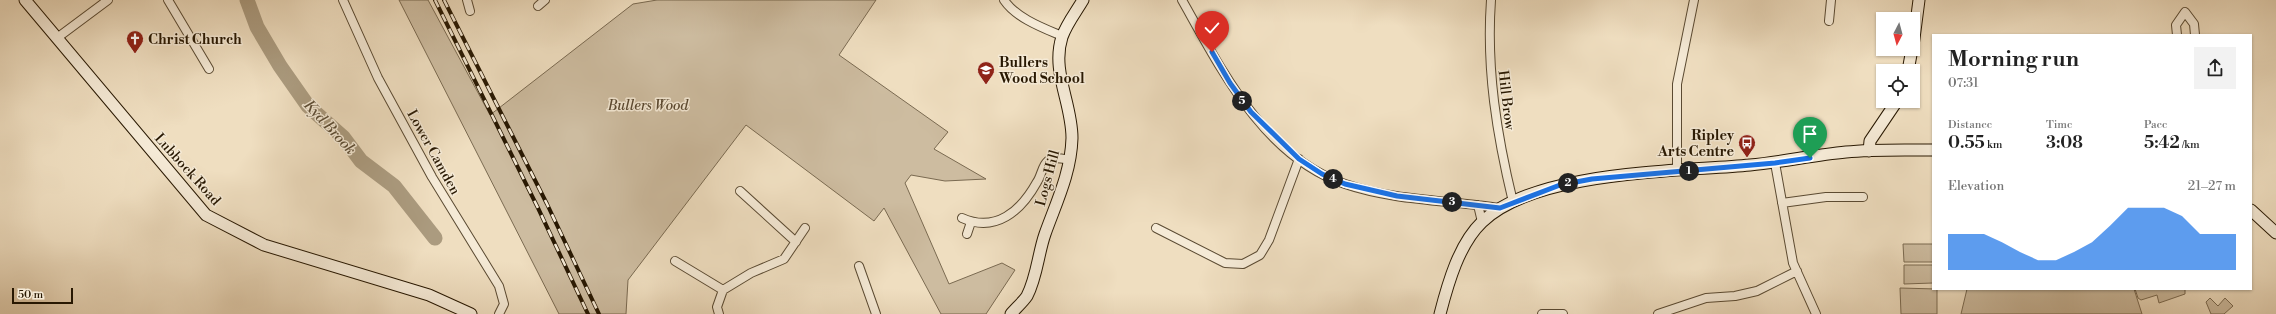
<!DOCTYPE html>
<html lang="en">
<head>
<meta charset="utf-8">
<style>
  body { margin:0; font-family:"Libre Bodoni",serif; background:#f2f2f2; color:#222; height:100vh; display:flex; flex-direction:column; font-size:15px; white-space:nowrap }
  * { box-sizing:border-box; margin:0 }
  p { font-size:13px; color:#767676 }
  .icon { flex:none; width:22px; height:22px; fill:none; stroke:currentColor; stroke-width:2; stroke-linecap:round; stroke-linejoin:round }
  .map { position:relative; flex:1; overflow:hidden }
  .details { position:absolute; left:1932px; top:34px; width:320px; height:256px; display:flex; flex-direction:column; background:#fff; border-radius:0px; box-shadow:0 1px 3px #0004 }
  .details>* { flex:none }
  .needle { width:26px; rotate:186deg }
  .fabs { position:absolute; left:1876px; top:12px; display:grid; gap:8px }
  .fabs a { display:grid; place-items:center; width:44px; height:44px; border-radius:0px; background:#fff; box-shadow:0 1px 3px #0004; font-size:20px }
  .scale { position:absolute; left:12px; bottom:10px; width:61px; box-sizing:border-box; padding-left:4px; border:2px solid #281802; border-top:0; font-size:11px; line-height:14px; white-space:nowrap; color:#281802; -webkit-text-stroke:3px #f5ead6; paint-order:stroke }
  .pin { position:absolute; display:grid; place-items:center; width:34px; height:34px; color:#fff; margin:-41px -17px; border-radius:50% 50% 50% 0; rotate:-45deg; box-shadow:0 0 4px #0007 }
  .pin .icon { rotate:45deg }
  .km { position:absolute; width:20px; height:20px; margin:-10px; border-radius:50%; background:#222; color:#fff; font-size:11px; line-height:20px; text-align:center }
  .round { display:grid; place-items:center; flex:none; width:42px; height:42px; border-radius:0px; background:#f2f2f2 }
  .headline { display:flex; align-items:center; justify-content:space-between; height:68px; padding:0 16px }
  h1 { font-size:22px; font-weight:600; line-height:30px }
  .metrics { display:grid; grid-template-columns:repeat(3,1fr); gap:6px; height:68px; padding:4px 16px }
  .metrics div { display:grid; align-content:center }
  .metrics b { font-size:17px; font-weight:600 }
  .metrics small { font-size:11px; font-weight:400 }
  .metrics p { font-size:11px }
  .chart { height:112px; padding:8px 16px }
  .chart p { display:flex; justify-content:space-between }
  .chart svg { width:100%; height:72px; margin-top:4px; fill:#1a73e8; opacity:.7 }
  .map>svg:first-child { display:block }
  .green { fill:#cdbca0; stroke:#7a6a51 }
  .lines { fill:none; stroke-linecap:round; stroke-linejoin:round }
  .river { stroke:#ab9b7f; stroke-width:15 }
  .street-casing { stroke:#5a4a32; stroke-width:10 }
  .secondary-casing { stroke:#281802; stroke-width:13 }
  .street { stroke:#f5ead6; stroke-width:8 }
  .secondary { stroke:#f5ead6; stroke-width:11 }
  .rail-casing { stroke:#281802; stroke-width:4 }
  .rail { stroke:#f5ead6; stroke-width:2.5; stroke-dasharray:8; stroke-linecap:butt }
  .route-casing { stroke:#fff; stroke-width:8 }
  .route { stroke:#1a73e8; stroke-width:5 }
  .labels { text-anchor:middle; stroke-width:3; stroke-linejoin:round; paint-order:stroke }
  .poi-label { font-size:14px; font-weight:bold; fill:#281802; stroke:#f5ead6; text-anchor:start }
  .street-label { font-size:14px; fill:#281802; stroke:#f5ead6 }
  .park-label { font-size:14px; font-style:italic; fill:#5a4931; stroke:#f5ead6 }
  .water-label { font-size:15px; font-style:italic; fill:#5c4c34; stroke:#f5ead6 }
</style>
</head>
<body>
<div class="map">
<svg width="2276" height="314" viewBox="0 0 2276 314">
  <rect width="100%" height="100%" fill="#efdec0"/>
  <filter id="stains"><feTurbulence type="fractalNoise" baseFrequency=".005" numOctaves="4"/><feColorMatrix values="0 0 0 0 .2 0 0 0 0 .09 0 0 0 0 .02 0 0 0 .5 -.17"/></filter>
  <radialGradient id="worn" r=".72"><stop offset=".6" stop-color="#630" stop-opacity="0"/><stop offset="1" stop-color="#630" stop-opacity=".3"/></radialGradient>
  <!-- green -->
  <path class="green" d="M399,0H428L490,115L633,4L657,0H876L839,55L948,132L934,149L986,179L945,181L911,175L905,183L949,284L1002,263L1015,270L986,314H941L884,208L874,221L746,125L628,280L626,314H559Z
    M1903,244H1933V262H1904Z
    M1904,265H1933V283L1904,284Z
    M1900,288L1937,289V314H1901Z
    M1967,289H2134L2142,314H1961Z
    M2135,289H2185V294L2159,303L2157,295L2141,300L2138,298Z
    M2210,298L2218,306L2225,298L2233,306L2224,314H2211L2206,302Z"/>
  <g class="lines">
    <!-- river -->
    <path class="river" d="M247,0L257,27L280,66L308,106L343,137L361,161L394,186L435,238"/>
    <!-- street casing -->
    <g class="street-casing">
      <path id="street" d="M168,0L209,69
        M343,0L378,78L432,177L499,286L504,304L499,314
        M467,0L470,11
        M1004,0C1016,18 1043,28 1062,36
        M1182,0C1221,69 1264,157 1345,184C1395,201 1449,200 1500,208
        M1491,0C1486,69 1497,136 1513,202
        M538,6L545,0
        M1829,21L1831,0
        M2177,35L2176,25L2185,12L2194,24L2195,35
        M57,38L108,0
        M1775,163L1793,263L1816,314
        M1677,171V84L1694,0
        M740,191L796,242
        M1782,203L1826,197H1863
        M1478,205L1482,222
        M962,218C996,233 1021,211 1037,182C1042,175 1042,163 1051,159C1057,157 1064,159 1070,160
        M1156,228L1225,263L1243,264L1260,255L1269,240L1299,159
        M967,234L971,222
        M675,261L723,290
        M859,266L876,314
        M719,314L717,307L723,290L751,273L784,259L805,228
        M1542,314H1563
        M1658,314L1706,298L1735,296L1757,291L1797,271"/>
    </g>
    <!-- secondary casing -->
    <g class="secondary-casing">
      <path id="secondary" d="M25,0L206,215L264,245L429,295L471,314
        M1913,46L1919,0
        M1908,71L1912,49
        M1869,151L1870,141L1897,101
        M2251,210L2276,233
        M1011,314C1016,308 1023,302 1027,296C1037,277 1038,254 1045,234C1056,203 1071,173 1072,138C1072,103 1051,71 1062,37C1067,23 1076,12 1083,0
        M1440,314C1448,283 1459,244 1482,222C1536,170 1678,172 1750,165C1782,162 1814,155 1846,152C1874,149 1904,150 1933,150"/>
    </g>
    <!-- street -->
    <use href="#street" class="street"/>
    <!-- secondary -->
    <use href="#secondary" class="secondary"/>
    <!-- rail casing -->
    <g class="rail-casing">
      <path id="rail" d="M435,0L538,208L588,314
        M444,0L547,204L599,314"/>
    </g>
    <!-- rail -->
    <use href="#rail" class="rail"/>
  </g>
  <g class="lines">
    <!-- route casing -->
    <g class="route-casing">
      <path id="route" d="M1212,52L1230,83L1251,112L1299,159L1322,174L1345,184L1397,196L1500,208L1560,185L1592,179L1775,163L1810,158"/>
    </g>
    <!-- route -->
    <use href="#route" class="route"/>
  </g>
  <!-- icons -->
  <defs>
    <g id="church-pin" transform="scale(0.9)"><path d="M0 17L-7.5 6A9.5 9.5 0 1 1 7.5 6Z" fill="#8f2418" stroke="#f5ead6"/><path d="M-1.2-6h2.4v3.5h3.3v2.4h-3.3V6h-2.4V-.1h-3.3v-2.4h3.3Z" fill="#fff"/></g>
    <g id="school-pin" transform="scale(0.9)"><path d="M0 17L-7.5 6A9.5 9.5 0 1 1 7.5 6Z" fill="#8f2418" stroke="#f5ead6"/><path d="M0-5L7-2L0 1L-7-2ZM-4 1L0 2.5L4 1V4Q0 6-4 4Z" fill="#fff"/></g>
    <g id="bus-pin" transform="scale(0.9)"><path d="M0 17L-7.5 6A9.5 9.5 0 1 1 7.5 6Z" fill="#8f2418" stroke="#f5ead6"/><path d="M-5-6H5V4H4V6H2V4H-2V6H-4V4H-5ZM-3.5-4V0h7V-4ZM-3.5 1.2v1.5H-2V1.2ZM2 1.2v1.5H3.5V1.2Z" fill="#fff"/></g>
  </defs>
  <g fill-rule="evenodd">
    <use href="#church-pin" x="135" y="39"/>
    <use href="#school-pin" x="986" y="70"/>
    <use href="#bus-pin" x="1747" y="143"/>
  </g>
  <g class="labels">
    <!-- poi labels -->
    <g class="poi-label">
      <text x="148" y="44">Christ Church</text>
      <text x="999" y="67">Bullers<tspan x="999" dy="16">Wood School</tspan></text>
      <text x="1734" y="140" text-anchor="end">Ripley<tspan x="1734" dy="16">Arts Centre</tspan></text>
    </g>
    <!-- street labels -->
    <g class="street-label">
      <text transform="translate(1507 100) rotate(83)" y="5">Hill Brow</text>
      <text transform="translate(434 152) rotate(61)" y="5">Lower Camden</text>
      <text transform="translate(188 169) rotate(48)" y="5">Lubbock Road</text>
      <text transform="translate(1047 178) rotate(-75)" y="5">Logs Hill</text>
    </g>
    <!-- park labels -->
    <g class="park-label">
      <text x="648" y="110">Bullers Wood</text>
    </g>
    <!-- water labels -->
    <g class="water-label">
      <text transform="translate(330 127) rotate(47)" y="5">Kyd Brook</text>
    </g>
  </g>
  <rect width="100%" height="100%" filter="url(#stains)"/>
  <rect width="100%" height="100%" fill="url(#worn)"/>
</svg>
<div class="fabs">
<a><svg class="needle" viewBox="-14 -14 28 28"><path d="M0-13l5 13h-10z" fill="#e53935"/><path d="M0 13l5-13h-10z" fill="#767676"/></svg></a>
<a><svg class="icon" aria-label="locate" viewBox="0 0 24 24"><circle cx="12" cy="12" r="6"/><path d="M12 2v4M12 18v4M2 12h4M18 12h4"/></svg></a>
</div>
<div class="scale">50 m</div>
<div class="pin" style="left:1810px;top:158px;background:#1e9e55"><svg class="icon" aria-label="arrive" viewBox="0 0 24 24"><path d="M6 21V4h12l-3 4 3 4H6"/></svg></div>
<div class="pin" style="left:1212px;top:52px;background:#d93025"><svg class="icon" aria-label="check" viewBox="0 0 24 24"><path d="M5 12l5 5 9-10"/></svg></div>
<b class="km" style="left:1689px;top:171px">1</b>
<b class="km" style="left:1568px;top:183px">2</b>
<b class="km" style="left:1452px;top:202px">3</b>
<b class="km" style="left:1333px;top:179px">4</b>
<b class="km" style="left:1242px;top:101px">5</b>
<section class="details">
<div class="headline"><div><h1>Morning run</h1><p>07:31</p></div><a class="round"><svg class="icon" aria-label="share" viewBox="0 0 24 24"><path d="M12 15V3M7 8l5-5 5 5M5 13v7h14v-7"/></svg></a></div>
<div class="metrics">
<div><p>Distance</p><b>0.55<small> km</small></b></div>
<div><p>Time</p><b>3:08</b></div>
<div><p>Pace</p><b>5:42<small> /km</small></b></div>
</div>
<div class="chart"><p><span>Elevation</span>21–27 m</p>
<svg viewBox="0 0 160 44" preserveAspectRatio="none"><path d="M0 44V22L10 22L20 22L30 27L40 33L50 38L60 38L70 33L80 27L90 17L100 6L110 6L120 6L130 11L140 22L150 22L160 22V44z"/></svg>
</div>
</section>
</div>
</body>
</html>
